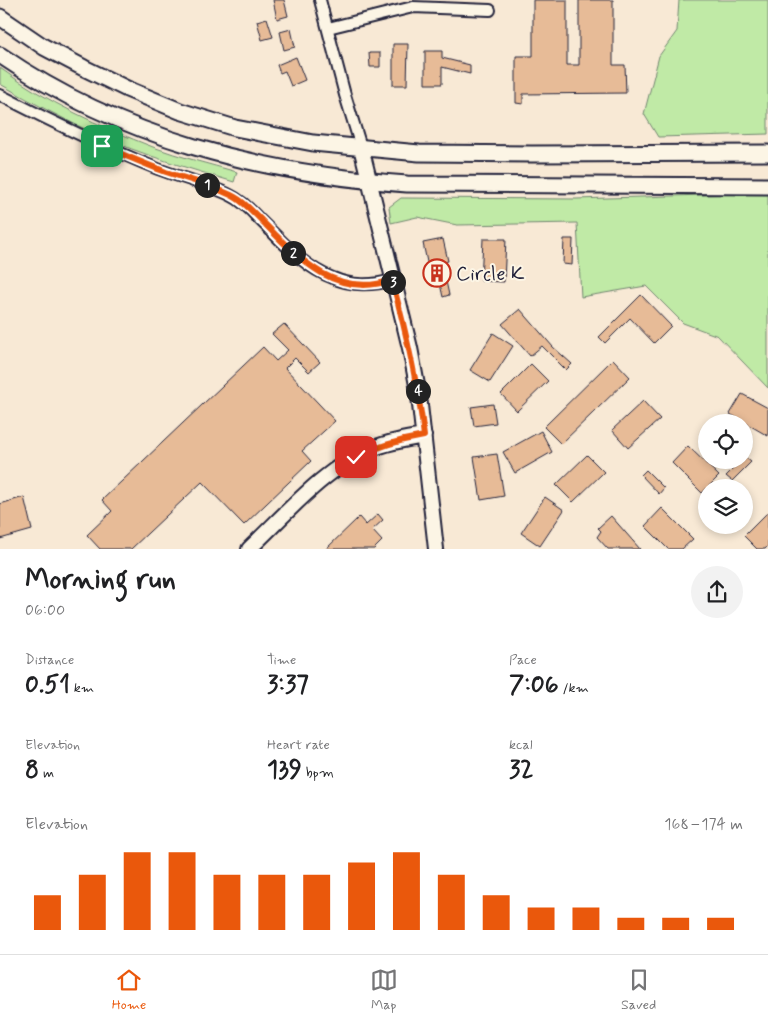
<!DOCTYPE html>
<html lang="en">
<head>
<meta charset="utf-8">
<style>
  body { margin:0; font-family:Mynerve,sans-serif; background:#f2f2f2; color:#202124; height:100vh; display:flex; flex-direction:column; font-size:19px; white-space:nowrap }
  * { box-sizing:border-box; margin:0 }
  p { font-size:16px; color:#757577 }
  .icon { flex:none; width:28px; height:28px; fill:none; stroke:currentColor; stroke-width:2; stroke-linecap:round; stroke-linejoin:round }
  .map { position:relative; height:549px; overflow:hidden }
  .drawer { display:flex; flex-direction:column; background:#fff; flex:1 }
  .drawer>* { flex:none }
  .controls { position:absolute; left:698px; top:414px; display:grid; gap:10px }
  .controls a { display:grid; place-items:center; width:55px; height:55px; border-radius:50%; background:#fff; box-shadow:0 2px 8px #0003; font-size:25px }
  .pin { position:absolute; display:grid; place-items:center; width:42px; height:42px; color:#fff; margin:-21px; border-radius:10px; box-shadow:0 2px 8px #0006 }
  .km { position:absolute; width:25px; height:25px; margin:-12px; border-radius:50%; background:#222; color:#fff; font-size:14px; line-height:25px; text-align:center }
  .round { display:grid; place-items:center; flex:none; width:52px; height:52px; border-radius:26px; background:#f2f2f2 }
  .summary { display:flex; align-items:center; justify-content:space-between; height:85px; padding:0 25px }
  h1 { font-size:28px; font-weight:700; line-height:38px }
  .figures { display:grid; grid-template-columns:repeat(3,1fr); gap:8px; height:85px; padding:5px 25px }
  .figures div { display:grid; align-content:center }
  .figures b { font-size:25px; font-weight:700 }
  .figures small { font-size:14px; font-weight:400 }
  .figures p { font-size:14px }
  .chart { height:140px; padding:10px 25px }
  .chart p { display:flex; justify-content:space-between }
  .chart svg { width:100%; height:90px; margin-top:5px; stroke:#ea580c; stroke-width:6 }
  .tabs { display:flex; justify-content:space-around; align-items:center; height:70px; border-top:1px solid #e0e0e0; background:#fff; font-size:14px; color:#757577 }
  .tabs a { display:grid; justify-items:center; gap:2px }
  .tabs .active { color:#ea580c }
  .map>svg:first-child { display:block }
  .green { fill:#c0eaa6; stroke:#718670 }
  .building { fill:#e7bb97; stroke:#22223b }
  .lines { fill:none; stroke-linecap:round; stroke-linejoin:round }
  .minor-casing { stroke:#22223b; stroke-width:14 }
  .major-casing { stroke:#22223b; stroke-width:18 }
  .highway-casing { stroke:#22223b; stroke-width:19 }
  .minor { stroke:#fcf5e5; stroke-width:10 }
  .major { stroke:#fcf5e5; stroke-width:14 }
  .highway { stroke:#fcf5e5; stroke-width:15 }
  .route-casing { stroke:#fff; stroke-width:10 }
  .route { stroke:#ea580c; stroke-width:6 }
  .labels { text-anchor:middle; stroke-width:4; stroke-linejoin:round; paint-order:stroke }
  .poi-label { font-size:20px; fill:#22223b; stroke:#fcf5e5; text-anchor:start }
</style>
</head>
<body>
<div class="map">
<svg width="768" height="549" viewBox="0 0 768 549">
  <rect width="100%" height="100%" fill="#f8e9d5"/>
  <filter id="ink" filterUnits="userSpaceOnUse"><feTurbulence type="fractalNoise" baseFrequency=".02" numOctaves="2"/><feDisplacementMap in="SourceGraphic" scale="10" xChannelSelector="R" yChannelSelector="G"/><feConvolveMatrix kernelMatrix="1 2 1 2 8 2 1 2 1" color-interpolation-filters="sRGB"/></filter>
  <g filter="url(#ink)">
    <!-- green -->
    <path class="green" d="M679,0H768V134L658,137L644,114L659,56L677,31Z
      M0,68C45,101 101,127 153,147C180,157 209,164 237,172L234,182C188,168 142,155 98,135C64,120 32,102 0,84Z
      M768,193V388L718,336L683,323L646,286L581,297L577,223L457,225L417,217L391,223L389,207L401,198L576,199Z"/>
    <!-- building -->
    <path class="building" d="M273,0H284L288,16L277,19Z
      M533,0H567V65H579V0H613V65H625L626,93L523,94V104L516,103V56H533Z
      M267,18L273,37L262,40L257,21Z
      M291,29L295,47L284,50L280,32Z
      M393,44H408L407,85H393Z
      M425,51H442V58L470,65V74L442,67V84H425Z
      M369,53H380V67H370Z
      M296,57L305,80L291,86L285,71L280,73L277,65Z
      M443,239L448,261L442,263L449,295L443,297L440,284L432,286L423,243Z
      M483,239H506L504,282L481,281Z
      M564,239H573L572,265L563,264Z
      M641,295L671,326L654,343L630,318L605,343L599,337Z
      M520,309L553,347L572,364L566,370L542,346L530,356L502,324Z
      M284,324L320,362L309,372L295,358L285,368L335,421L302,451L311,461L244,525L202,482L131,549H100L87,535L112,511L102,500L263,347L276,361L288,350L272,334Z
      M493,333L513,346L490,382L470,370Z
      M613,359L630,377L561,444L544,427Z
      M531,364L548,381L517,411L501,394Z
      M742,394L768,408V436L730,414Z
      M643,401L660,419L628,448L612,430Z
      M493,404L496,423L474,426L471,407Z
      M541,431L552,452L515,473L503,452Z
      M688,446L719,476L702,493L672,463Z
      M497,454L504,496L481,500L474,457Z
      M587,455L604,472L573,502L556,485Z
      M745,457L751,462L732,481L726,476L742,460H744Z
      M646,470L664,488L659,494L641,475Z
      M24,497L32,530L0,539V504Z
      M545,497L564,510L540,546L521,533Z
      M662,508L693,539L682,549H668L645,526Z
      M768,512V546L765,549H757L744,536Z
      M378,514L383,520L372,530L382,541L374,549H326L359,517L366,525Z
      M611,516L640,549H608L597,537L601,531L598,528Z"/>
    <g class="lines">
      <!-- minor casing -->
      <g class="minor-casing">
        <path id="minor" d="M320,0L345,95L361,147
          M328,28L413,7L490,10
          M0,95C52,122 104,147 158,169C182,178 207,184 230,195C241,200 251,210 259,219C282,241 303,267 333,278C351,286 373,286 392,280"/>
      </g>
      <!-- major casing -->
      <g class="major-casing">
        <path id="major" d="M361,147L410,348L419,396L436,549
          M249,549C284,516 326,467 371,449C388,442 406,439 424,436"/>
      </g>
      <!-- highway casing -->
      <g class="highway-casing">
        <path id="highway" d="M0,17L44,47L84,68L127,89L180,111L235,128L313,143L419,153L532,154L768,153
          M0,55C123,139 260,173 407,184L768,186"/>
      </g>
      <!-- minor -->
      <use href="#minor" class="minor"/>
      <!-- major -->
      <use href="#major" class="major"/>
      <!-- highway -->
      <use href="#highway" class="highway"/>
    </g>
  </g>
  <g class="lines" filter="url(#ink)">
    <!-- route casing -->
    <g class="route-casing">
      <path id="route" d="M102,146C124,155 145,164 166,172C187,179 210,185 231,195C244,201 255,214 265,224C300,260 337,299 392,280C406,332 418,383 424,436C400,440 378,446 356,457"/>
    </g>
    <!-- route -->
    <use href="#route" class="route"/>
  </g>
  <!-- icons -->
  <defs>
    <g id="building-ring" transform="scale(1.4375)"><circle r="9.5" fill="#fcf5e5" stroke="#c8321e" stroke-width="1.5"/><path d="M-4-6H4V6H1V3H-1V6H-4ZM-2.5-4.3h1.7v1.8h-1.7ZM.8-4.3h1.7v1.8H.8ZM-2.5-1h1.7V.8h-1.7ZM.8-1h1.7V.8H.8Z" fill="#c8321e"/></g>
  </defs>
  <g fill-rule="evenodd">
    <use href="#building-ring" x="437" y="273"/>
  </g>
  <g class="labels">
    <!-- poi labels -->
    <g class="poi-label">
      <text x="456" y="280">Circle K</text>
    </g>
  </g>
</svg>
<div class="controls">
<a><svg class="icon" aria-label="locate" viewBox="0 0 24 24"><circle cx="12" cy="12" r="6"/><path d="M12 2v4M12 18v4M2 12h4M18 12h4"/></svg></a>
<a><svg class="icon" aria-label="layers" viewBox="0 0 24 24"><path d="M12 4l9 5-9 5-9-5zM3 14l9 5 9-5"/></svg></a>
</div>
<div class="pin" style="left:102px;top:146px;background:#1e9e55"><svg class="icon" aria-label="arrive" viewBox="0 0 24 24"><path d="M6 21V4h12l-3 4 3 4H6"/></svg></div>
<div class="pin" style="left:356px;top:457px;background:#d93025"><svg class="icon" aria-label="check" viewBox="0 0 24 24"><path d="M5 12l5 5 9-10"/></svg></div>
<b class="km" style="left:207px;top:185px">1</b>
<b class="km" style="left:293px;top:253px">2</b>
<b class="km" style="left:393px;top:282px">3</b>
<b class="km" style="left:418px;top:391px">4</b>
</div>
<section class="drawer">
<div class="summary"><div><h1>Morning run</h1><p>06:00</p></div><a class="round"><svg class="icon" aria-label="share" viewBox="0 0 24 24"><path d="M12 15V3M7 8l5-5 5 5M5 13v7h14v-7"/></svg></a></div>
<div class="figures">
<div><p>Distance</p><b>0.51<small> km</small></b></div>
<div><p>Time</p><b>3:37</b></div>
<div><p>Pace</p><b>7:06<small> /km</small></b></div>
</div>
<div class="figures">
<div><p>Elevation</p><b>8<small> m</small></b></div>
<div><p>Heart rate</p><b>139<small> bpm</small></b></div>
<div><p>kcal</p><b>32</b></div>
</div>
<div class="chart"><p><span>Elevation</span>168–174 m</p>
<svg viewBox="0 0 160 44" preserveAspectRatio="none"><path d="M5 44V27M15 44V17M25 44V6M35 44V6M45 44V17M55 44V17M65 44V17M75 44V11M85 44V6M95 44V17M105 44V27M115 44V33M125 44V33M135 44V38M145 44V38M155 44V38"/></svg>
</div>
</section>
<nav class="tabs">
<a class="active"><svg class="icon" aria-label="home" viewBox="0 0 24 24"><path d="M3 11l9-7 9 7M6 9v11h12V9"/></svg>Home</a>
<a><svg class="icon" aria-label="map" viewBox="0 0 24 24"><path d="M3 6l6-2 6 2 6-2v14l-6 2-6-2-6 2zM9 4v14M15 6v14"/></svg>Map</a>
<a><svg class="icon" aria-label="saved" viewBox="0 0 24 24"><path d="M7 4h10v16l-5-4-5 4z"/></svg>Saved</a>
</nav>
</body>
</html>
